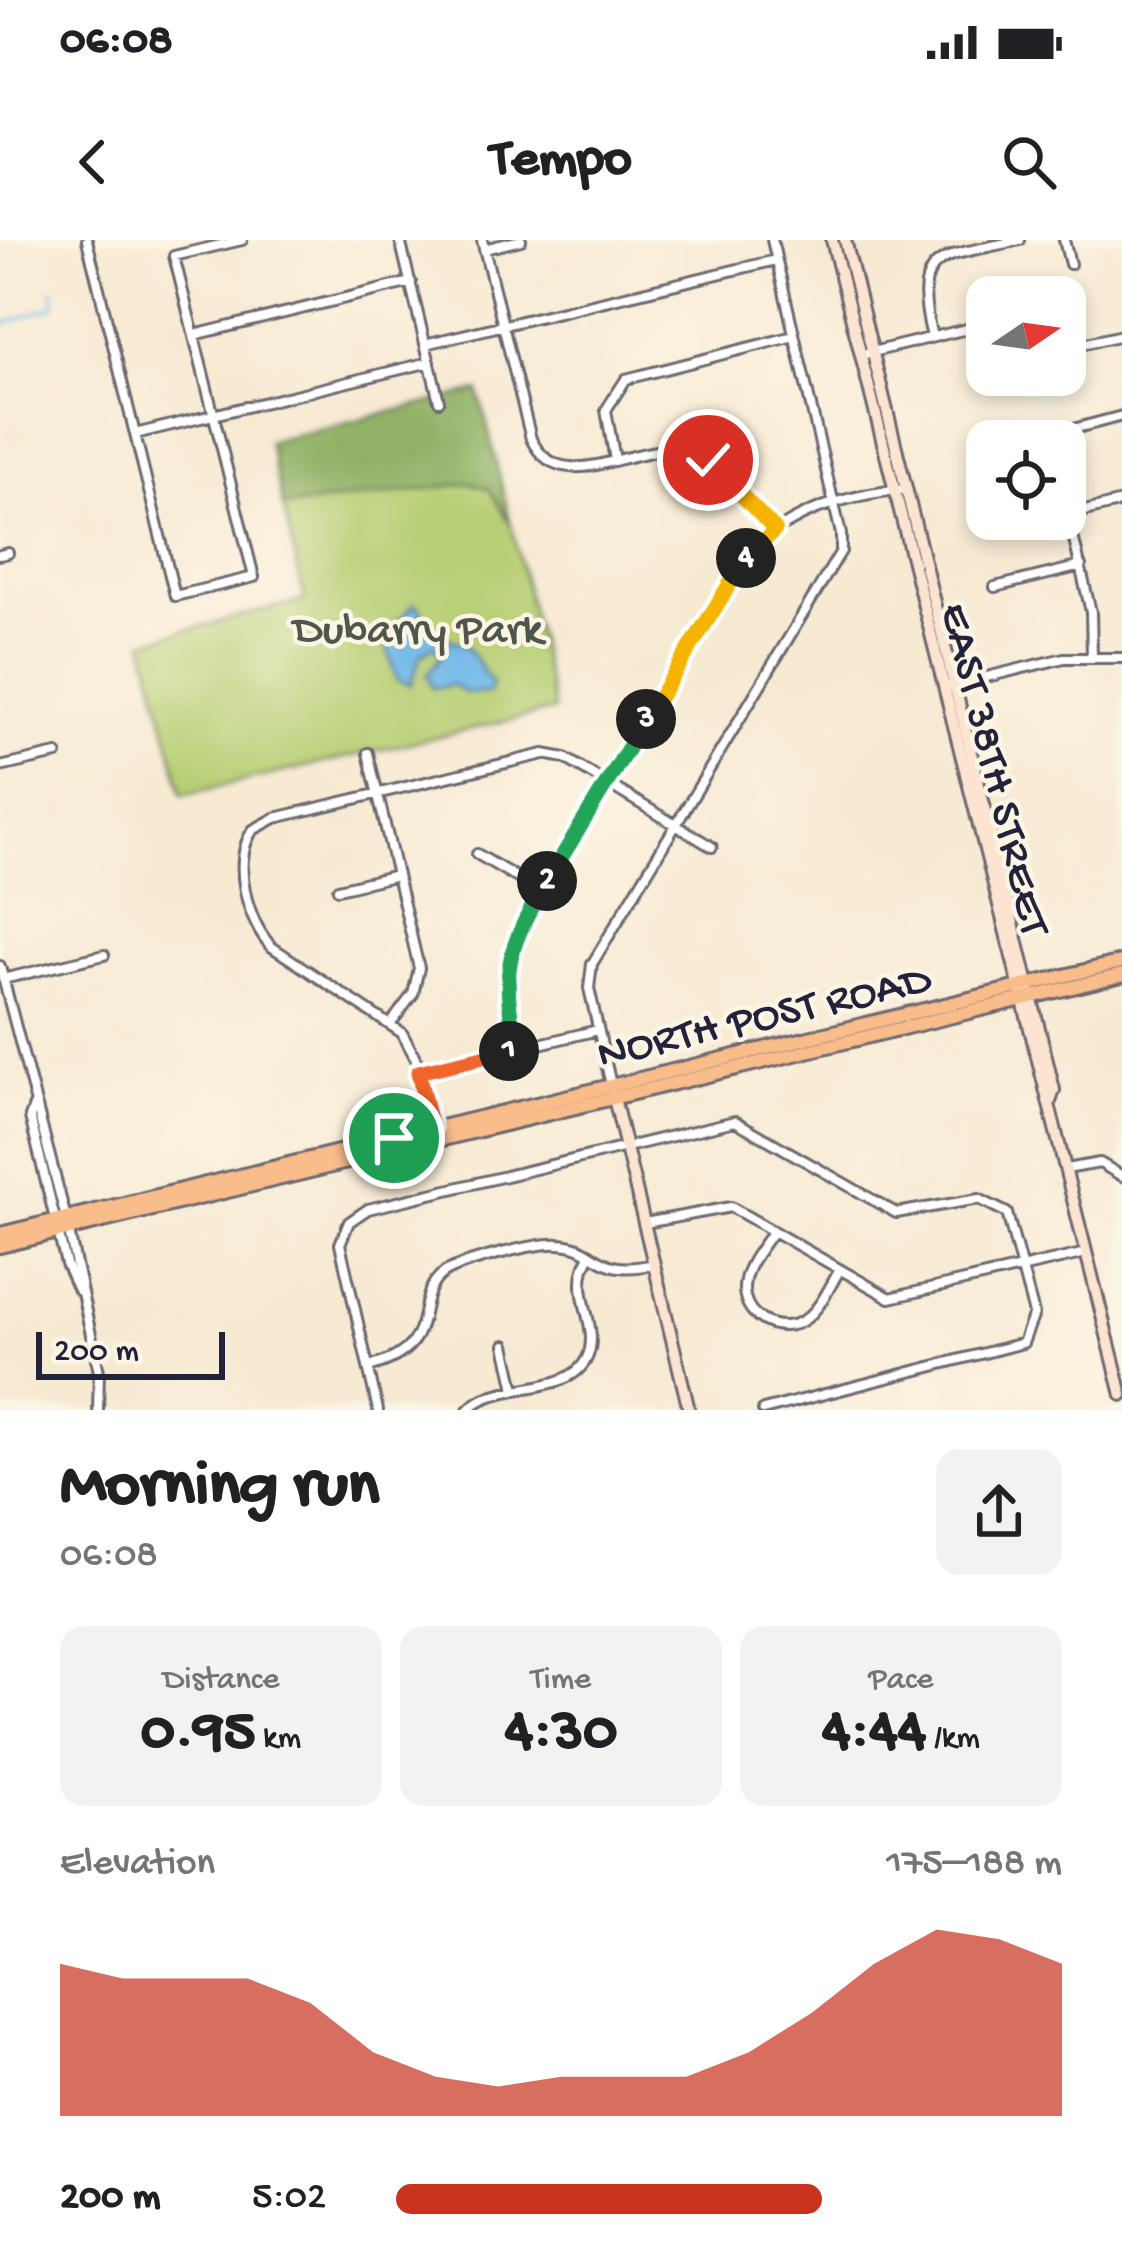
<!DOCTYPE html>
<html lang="en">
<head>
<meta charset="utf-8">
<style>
  body { margin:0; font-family:"Gochi Hand",sans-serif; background:#f2f2f2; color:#202124; height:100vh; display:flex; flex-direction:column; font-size:45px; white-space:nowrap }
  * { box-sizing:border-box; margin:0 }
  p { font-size:39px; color:#757577 }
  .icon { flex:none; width:66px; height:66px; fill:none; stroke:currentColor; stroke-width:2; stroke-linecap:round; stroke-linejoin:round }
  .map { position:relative; height:1170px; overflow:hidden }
  .details { display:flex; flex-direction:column; background:#fff; flex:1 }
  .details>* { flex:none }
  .needle { width:78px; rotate:77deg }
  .tools { position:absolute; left:966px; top:36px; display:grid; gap:24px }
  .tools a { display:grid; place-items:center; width:120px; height:120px; border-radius:24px; background:#fff; box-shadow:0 6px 18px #0003; font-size:60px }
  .scale { position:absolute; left:36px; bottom:30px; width:189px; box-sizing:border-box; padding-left:12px; border:6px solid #22223b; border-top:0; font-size:33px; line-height:42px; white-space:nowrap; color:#22223b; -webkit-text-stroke:9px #fcf5e5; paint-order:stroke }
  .pin { position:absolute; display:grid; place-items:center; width:102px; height:102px; color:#fff; margin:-51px; border:6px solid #fff; border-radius:50%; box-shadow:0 3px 12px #0007 }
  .km { position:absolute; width:60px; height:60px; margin:-30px; border-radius:50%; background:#222; color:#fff; font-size:33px; line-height:60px; text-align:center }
  .round { display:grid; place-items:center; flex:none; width:126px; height:126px; border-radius:24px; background:#f2f2f2 }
  .head { display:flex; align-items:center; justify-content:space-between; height:204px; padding:0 60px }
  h1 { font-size:66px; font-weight:800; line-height:90px }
  .stats { display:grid; grid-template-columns:repeat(3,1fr); gap:18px; height:204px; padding:12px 60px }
  .stats div { display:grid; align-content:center; border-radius:24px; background:#f2f2f2; text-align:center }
  .stats b { font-size:60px; font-weight:800 }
  .stats small { font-size:33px; font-weight:400 }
  .stats p { font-size:33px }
  .chart { height:336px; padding:24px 60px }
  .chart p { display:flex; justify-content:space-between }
  .chart svg { width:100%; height:216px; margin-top:12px; fill:#c8321e; opacity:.7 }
  ul { padding:0 60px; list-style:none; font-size:39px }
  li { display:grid; grid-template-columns:192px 144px 1fr; align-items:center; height:90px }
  li i { height:30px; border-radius:15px; background:#c8321e }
  .status { display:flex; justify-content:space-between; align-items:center; height:84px; padding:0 60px; background:#fff; direction:ltr }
  .status svg { height:33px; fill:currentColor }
  header { display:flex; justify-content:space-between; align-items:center; height:156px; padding:0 60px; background:#fff; font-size:54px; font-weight:800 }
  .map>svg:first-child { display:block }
  .green { fill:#b7cf75; stroke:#6c7858; stroke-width:3 }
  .forest { fill:#91b266; stroke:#5a6a50; stroke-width:3 }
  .water { fill:#72b9e9; stroke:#4a6e92; stroke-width:3 }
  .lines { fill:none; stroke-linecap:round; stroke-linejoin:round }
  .stream { stroke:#72b9e9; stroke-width:3 }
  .street-casing { stroke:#6d6870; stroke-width:14 }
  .secondary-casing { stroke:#6d6870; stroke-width:16 }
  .primary-casing { stroke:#6d6870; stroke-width:18 }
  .street { stroke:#fff; stroke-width:8 }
  .secondary { stroke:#fde4d1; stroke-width:10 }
  .primary { stroke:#f9bc8b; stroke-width:12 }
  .split-1-casing { stroke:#fff; stroke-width:24 }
  .split-2-casing { stroke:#fff; stroke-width:24 }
  .split-3-casing { stroke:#fff; stroke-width:24 }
  .split-4-casing { stroke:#fff; stroke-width:24 }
  .split-5-casing { stroke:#fff; stroke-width:24 }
  .split-1 { stroke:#f0652b; stroke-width:15 }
  .split-2 { stroke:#22a559; stroke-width:15 }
  .split-3 { stroke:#22a559; stroke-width:15 }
  .split-4 { stroke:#f5b400; stroke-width:15 }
  .split-5 { stroke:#f5b400; stroke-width:15 }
  .labels { text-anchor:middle; stroke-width:9; stroke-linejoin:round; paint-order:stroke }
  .park-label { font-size:45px; fill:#4f564c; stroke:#fcf5e5 }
  .street-label { font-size:45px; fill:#22223b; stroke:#fcf5e5 }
</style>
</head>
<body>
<div class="status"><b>06:08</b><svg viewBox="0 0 49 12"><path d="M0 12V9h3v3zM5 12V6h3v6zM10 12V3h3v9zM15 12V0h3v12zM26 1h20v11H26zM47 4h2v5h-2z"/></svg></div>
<header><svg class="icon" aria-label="back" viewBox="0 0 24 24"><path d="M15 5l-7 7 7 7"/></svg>Tempo<svg class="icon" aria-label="search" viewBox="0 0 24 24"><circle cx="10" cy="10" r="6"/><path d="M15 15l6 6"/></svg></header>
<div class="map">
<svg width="1122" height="1170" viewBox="0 0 1122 1170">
  <rect width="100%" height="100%" fill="#fcf5e5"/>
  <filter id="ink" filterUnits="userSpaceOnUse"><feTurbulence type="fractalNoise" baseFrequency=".00833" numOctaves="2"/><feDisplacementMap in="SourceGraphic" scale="24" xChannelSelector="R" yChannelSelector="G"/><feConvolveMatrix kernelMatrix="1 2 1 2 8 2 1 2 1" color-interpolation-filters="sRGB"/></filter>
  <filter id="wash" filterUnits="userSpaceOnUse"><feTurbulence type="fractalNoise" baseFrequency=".004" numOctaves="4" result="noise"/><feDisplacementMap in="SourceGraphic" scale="48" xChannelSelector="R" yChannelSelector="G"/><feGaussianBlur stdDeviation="2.7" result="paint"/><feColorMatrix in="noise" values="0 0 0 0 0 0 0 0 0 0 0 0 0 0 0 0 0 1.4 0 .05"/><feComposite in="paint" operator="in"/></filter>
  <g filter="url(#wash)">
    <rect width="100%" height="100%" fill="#f7ead3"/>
    <!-- green -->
    <path class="green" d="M471,243L489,248L511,284L554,470L183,555L144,401L305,360L283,267Z"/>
    <!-- forest -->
    <path class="forest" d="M479,151L511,284L489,249L471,243L283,267L268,201Z"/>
    <!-- water -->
    <path class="water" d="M415,363L442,397L466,405L492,444L489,453H465L452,445L433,448L427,435L442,415L433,406L420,416L411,445L397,440L384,397Z"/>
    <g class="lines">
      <!-- stream -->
      <path class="stream" d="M0,85L54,66L53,50"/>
    </g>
  </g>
  <g filter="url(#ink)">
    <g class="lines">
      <!-- street casing -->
      <g class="street-casing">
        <path id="street" d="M87,0L175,356L254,337L174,16L242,0
          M400,0L439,161
          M482,0L531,199C563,264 642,194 694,213C727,224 752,265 774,290
          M1064,0L1070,24
          M484,9L521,0
          M194,95L411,42
          M932,97C909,7 946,18 1020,0
          M425,104L776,20
          M1065,108L1122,95
          M860,115L987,84
          M135,194L430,122
          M1061,201L1077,188L1122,176
          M615,220L606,170L626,139L794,96
          M710,221L726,197
          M1065,262L1091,372L1092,416
          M1068,275L1122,262
          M0,315L8,313
          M995,347L1081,326
          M950,446L1064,418H1122
          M368,513L419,728L413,754L392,782
          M0,527L57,514
          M477,614L541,652
          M338,649L397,635
          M0,726L66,978L99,1132L98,1170
          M3,739L104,715
          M518,809L505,741L515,695L742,323C781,273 844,255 905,249
          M418,833L598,790
          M611,845L589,748L592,724L841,311V294L772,0
          M34,866L30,877L66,1024L78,1050
          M432,893L416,819L402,793L272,707C247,682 231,620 253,590L275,578L544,514L565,518L712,607
          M1066,929L1100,923L1122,936
          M645,983L731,967L890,1058L1086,1013
          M773,991C763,1006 748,1023 745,1040C737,1076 780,1099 807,1078C821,1067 830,1046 839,1031
          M505,1105L515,1149
          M368,1127C450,1107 405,1050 451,1029C472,1020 537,1002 559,1004C601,1006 593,1038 654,1024
          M378,1170L340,1004L349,982L368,969L735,881L896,973L979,959L1007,973L1034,1074L1023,1103L763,1170
          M468,1170C496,1139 568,1158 587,1118C602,1085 568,1053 589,1017"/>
      </g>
      <!-- secondary casing -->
      <g class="secondary-casing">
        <path id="secondary" d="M832,0L1122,1155
          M845,0L1045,813L1054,850L1050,862
          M613,854L689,1170"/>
      </g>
      <!-- primary casing -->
      <g class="primary-casing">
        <path id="primary" d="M0,994L1122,722
          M0,1006L1122,735"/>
      </g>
      <!-- street -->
      <use href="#street" class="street"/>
      <!-- secondary -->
      <use href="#secondary" class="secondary"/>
      <!-- primary -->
      <use href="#primary" class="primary"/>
    </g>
  </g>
  <g class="lines" filter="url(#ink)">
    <!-- split-1 casing -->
    <g class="split-1-casing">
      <path id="split-1" d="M394,898L431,889L418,832L509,811"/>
    </g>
    <!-- split-2 casing -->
    <g class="split-2-casing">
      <path id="split-2" d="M509,811L518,809C499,731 507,709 547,641"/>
    </g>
    <!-- split-3 casing -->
    <g class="split-3-casing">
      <path id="split-3" d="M547,641L646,479"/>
    </g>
    <!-- split-4 casing -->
    <g class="split-4-casing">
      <path id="split-4" d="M646,479L746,318"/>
    </g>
    <!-- split-5 casing -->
    <g class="split-5-casing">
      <path id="split-5" d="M708,220L775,290L746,318"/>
    </g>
    <!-- split-1 -->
    <use href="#split-1" class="split-1"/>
    <!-- split-2 -->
    <use href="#split-2" class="split-2"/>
    <!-- split-3 -->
    <use href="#split-3" class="split-3"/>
    <!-- split-4 -->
    <use href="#split-4" class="split-4"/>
    <!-- split-5 -->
    <use href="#split-5" class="split-5"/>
  </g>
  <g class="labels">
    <!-- park labels -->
    <g class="park-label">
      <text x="418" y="401">Dubarry Park</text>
    </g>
    <!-- street labels -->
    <g class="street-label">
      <text transform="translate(999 528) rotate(76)" y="16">EAST 38TH STREET</text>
      <text transform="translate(763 772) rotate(-13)" y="16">NORTH POST ROAD</text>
    </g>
  </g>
</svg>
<div class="tools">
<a><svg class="needle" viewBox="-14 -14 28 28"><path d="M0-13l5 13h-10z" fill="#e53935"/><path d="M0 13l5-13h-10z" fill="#757577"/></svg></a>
<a><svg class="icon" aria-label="locate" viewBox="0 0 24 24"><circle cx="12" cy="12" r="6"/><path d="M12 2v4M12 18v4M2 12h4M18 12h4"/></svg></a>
</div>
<div class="scale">200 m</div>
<div class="pin" style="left:394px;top:898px;background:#1e9e55"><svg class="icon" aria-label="arrive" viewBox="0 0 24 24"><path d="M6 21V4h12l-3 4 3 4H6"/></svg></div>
<div class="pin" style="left:708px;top:220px;background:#d93025"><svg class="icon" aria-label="check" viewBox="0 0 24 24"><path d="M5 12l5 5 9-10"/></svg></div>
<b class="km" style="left:509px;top:811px">1</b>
<b class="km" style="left:547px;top:641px">2</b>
<b class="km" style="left:646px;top:479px">3</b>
<b class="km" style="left:746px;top:318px">4</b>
</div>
<section class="details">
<div class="head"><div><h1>Morning run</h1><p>06:08</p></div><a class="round"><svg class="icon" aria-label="share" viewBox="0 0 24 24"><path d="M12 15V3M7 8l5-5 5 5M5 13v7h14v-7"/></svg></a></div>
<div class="stats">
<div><p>Distance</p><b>0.95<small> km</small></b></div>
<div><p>Time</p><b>4:30</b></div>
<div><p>Pace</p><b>4:44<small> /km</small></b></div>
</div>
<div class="chart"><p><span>Elevation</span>175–188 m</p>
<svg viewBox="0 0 160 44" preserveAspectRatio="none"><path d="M0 44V13L10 16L20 16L30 16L40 21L50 31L60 36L70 38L80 36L90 36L100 36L110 31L120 23L130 13L140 6L150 8L160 13V44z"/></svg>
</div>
<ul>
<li><b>200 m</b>5:02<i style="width:64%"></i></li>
</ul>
</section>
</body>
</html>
